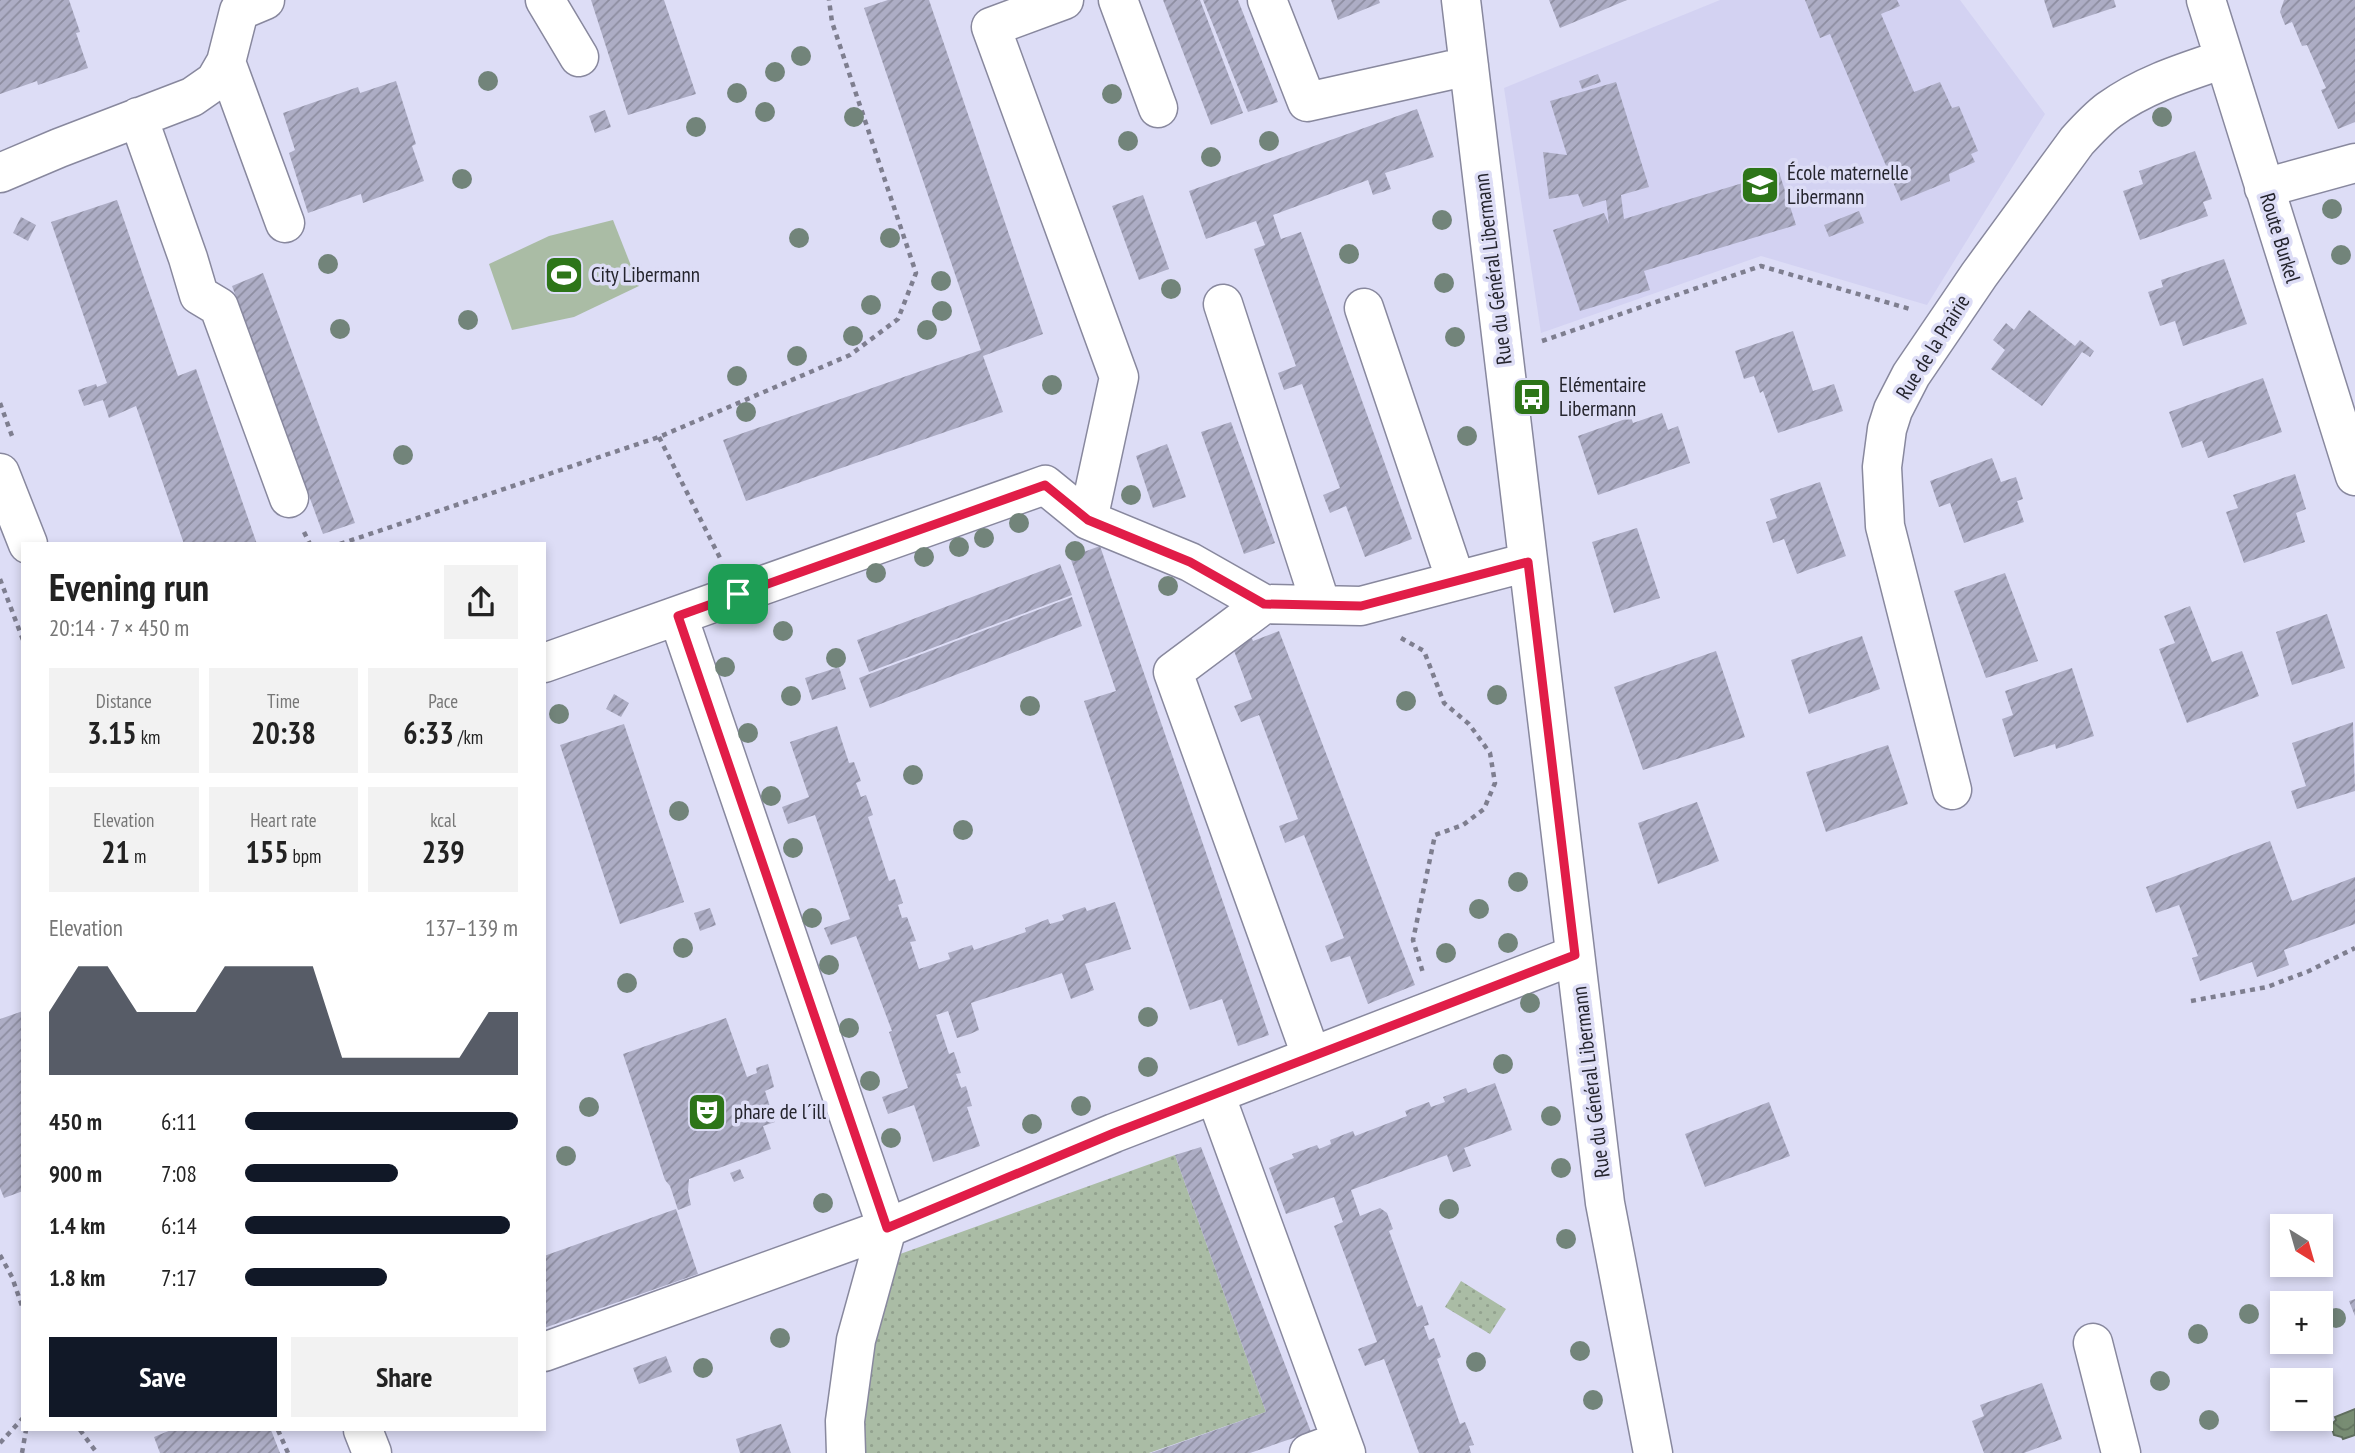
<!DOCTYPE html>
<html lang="en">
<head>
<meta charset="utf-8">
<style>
  body { margin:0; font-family:"PT Sans Narrow",sans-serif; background:#f2f2f2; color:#222; height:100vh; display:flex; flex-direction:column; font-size:26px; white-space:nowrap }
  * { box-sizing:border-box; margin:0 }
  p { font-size:23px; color:#767676 }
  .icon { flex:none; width:38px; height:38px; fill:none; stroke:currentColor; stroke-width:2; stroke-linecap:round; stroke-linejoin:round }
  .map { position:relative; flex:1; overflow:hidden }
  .drawer { position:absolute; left:21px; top:542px; width:525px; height:889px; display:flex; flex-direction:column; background:#fff; border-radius:0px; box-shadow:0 4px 10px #0003 }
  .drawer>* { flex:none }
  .needle { width:46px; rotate:143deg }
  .fabs { position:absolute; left:2270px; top:1214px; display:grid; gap:14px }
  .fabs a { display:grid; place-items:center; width:63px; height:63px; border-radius:0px; background:#fff; box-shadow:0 4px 10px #0003; font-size:35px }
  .pin { position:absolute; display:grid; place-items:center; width:60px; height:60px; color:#fff; margin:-30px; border-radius:14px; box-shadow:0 4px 10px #0006 }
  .round { display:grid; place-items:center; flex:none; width:74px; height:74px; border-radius:0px; background:#f2f2f2 }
  .head { display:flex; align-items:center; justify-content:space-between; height:119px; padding:0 28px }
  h1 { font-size:38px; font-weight:600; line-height:52px }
  .metrics { display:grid; grid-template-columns:repeat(3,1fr); gap:10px; height:119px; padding:7px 28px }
  .metrics div { display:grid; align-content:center; border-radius:0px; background:#f2f2f2; text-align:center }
  .metrics b { font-size:30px; font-weight:600 }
  .metrics small { font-size:19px; font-weight:400 }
  .metrics p { font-size:19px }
  .chart { height:196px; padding:14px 28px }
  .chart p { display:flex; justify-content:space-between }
  .chart svg { width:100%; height:126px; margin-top:7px; fill:#111827; opacity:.7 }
  .cta { display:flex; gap:14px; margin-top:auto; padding:14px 28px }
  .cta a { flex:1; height:80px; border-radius:0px; background:#111827; color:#fff; font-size:28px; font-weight:600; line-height:80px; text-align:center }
  .cta a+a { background:#f2f2f2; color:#222 }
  ul { padding:0 28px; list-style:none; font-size:23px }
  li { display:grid; grid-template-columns:112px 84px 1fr; align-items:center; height:52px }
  li i { height:18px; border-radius:9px; background:#111827 }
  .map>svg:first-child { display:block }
  .built { fill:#d3d2f2 }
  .grass { fill:url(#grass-dots) }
  .garden { fill:#aabca5 }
  .water { fill:url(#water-waves); stroke:#5f6e5e; stroke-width:2 }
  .building { fill:url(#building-hatch) }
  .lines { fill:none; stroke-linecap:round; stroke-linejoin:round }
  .minor-casing { stroke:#88889e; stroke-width:41 }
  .path { stroke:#7e7e8f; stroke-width:4.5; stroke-dasharray:5 5; stroke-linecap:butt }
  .minor { stroke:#fff; stroke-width:38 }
  .tree { fill:#72847a }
  .route-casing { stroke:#fff; stroke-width:14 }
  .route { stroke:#e11d48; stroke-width:9 }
  .labels { text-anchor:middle; stroke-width:7; stroke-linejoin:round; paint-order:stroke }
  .poi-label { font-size:21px; fill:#25252e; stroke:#ddddf6; text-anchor:start }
  .street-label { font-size:21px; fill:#25252e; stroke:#ddddf6 }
</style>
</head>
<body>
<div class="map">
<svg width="2355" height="1453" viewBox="0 0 2355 1453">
  <defs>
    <pattern id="grass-dots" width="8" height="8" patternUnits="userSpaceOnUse" patternTransform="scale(1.75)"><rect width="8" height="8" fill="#aabca5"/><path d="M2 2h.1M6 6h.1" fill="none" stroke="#92a18e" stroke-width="1.8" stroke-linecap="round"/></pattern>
    <pattern id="water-waves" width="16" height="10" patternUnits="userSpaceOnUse" patternTransform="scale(1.75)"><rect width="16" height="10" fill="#788d73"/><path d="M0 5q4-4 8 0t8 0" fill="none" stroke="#62735f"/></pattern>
    <pattern id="building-hatch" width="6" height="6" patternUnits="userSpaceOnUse" patternTransform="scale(1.75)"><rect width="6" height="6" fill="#adadc5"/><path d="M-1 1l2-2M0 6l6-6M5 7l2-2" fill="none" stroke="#8d8da0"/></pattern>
  </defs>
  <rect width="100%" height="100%" fill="#ddddf6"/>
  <!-- built -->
  <path class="built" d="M1720,0H1960L2045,114L1927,305L1761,256L1541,333L1504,88Z"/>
  <!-- grass -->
  <path class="grass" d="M1175,1155L1266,1412L1149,1453H856L878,1262Z
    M1461,1281L1506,1309L1490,1334L1445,1307Z"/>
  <!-- garden -->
  <path class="garden" d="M613,220L639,286L574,317L512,330L489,264L549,236Z"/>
  <!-- water -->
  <path class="water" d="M2355,1409V1435L2343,1439L2342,1437L2334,1435L2331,1425L2336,1420L2335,1417Z"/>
  <!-- building -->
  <path class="building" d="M0,0H69L80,32L76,33L88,68L38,85L37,81L0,94Z
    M591,0H664L696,94L628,115Z
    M888,0H929L1043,334L983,356L1003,412L746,501L723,440L981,350L864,8Z
    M1163,0H1200L1243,113L1211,125Z
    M1203,0H1238L1278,102L1248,112Z
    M1331,0H1379L1380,3L1338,20Z
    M1549,0H1627L1560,28Z
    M1805,0H1897L1900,6L1881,14L1914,92L1940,82L1952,108L1959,106L1978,151L1971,154L1975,162L1949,174L1950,181L1901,201L1830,34L1820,38Z
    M2044,0H2114L2116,7L2053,28Z
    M2284,0H2355V122L2338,129L2321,90L2326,88L2307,45L2302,46L2292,22L2285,25L2280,12Z
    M1598,74L1601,82L1582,89L1579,81Z
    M396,81L416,144L412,146L424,181L363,203L361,194L308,213L289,153L295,150L283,113L358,87L360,93Z
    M1616,82L1649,187L1621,195L1624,219L1779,172L1796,225L1644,271L1650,290L1580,311L1553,230L1604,213L1609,224L1606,200L1583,207L1578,194L1549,199L1543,152L1567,155L1550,101Z
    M1417,109L1434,157L1385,173L1391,189L1373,195L1368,180L1273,215L1281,239L1301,232L1412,539L1365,557L1346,506L1330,513L1323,495L1340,488L1302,384L1284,390L1278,373L1296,366L1254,249L1265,245L1256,221L1206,239L1189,191Z
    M605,110L611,127L595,133L589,116Z
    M2195,151L2212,199L2203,202L2208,216L2140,240L2123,191L2143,184L2139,171Z
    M1143,195L1169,269L1139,280L1112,206Z
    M117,200L178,376L196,369L257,544H184L136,406L109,418L103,400L84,406L78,390L96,384L97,387L107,383L51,222Z
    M1859,211L1864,223L1829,237L1824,225Z
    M21,217L36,225L28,241L13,233Z
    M2224,259L2247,324L2183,346L2175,321L2160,326L2148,292L2163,287L2161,280Z
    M263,273L355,523L323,534L232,286Z
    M2029,310L2075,346L2080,340L2094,351L2090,357L2082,352L2042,406L1991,369L2005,350L1993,340L2006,323L2014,330Z
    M1793,331L1813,391L1834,384L1843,411L1778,433L1763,391L1760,393L1754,376L1744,379L1735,351Z
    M2263,378L2282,432L2208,458L2202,441L2182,448L2169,412Z
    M1662,413L1668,430L1678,426L1690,463L1598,495L1578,436L1631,417L1633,423Z
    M1231,422L1275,543L1244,554L1201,432Z
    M1167,444L1186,497L1153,508L1136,456Z
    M1992,458L2001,482L2016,477L2023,499L2017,501L2024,522L1964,543L1950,503L1939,507L1930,481Z
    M2295,474L2306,509L2296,513L2305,542L2244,563L2226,512L2238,508L2233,495Z
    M1820,482L1846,556L1797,574L1784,539L1773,543L1766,522L1777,518L1770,499Z
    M1637,528L1660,598L1614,613L1592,542Z
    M1100,546L1269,1035L1238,1046L1222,999L1190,1010L1084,701L1116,691L1070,557Z
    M1060,564L1072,595L869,672L857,640Z
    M2005,573L2038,661L1986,678L1954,591Z
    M1072,597L1082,626L870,708L859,678Z
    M2190,606L2212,662L2242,651L2259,696L2187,723L2159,649L2175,643L2164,616Z
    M2327,614L2345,668L2292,685L2276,632Z
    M1279,631L1415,985L1368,1004L1350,956L1331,962L1325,946L1344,938L1304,835L1285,843L1279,826L1298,819L1259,715L1241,722L1234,706L1252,699L1233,648L1245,643L1244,639L1251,636L1253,641Z
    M1862,636L1880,689L1809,714L1791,660Z
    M1716,651L1745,737L1643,770L1614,687Z
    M839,667L846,689L812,700L805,678Z
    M2072,668L2094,736L2056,749L2055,744L2014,757L2002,719L2013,715L2005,691Z
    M614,694L629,703L621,717L606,709Z
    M2353,722L2355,791L2297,809L2291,791L2306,786L2292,743Z
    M624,724L684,902L620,924L560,745Z
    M837,726L849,763L854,762L861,781L856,783L861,797L866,795L873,815L868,817L889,881L895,879L903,903L898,905L902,918L907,917L916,941L910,942L919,969L950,959L948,953L972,945L974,950L1026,932L1025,928L1048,919L1050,924L1064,920L1062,915L1085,907L1087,911L1115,902L1131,949L1085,964L1094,990L1071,999L1062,973L971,1003L979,1030L970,1034L957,1038L948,1011L936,1015L949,1054L954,1052L961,1073L956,1074L961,1088L966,1086L972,1106L967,1107L980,1146L933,1162L914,1105L888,1114L882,1097L908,1088L889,1032L892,1031L856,936L831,945L824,928L850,919L815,815L788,824L782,807L809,797L790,742Z
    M1888,745L1908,804L1826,832L1806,772Z
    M1697,802L1719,861L1658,884L1638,823Z
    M2270,841L2292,901L2355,877V924L2284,950L2289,965L2257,977L2252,962L2200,981L2192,958L2198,956L2179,905L2156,913L2146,887Z
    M710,908L716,925L700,931L694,913Z
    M23,1011V1191L4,1198L0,1188V1019Z
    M726,1018L747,1077L757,1073L756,1068L768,1064L774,1087L765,1091L775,1122L763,1126L771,1149L689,1179L688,1191L691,1205L678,1210L670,1186L665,1180L623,1054Z
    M1495,1083L1512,1130L1464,1148L1471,1166L1453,1172L1447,1155L1351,1190L1360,1216L1380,1208L1387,1213L1393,1229L1389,1231L1417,1307L1422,1305L1429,1325L1424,1326L1429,1340L1434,1338L1441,1357L1437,1359L1460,1424L1465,1422L1474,1445L1469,1446L1471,1453H1419L1384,1359L1365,1366L1358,1349L1377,1342L1334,1226L1343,1222L1334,1197L1286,1214L1269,1168L1294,1158L1292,1154L1317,1145L1319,1149L1331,1144L1330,1140L1353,1131L1355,1136L1407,1116L1405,1111L1429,1102L1431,1107L1445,1102L1443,1097L1466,1088L1468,1093Z
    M1769,1102L1790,1156L1705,1187L1685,1134Z
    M1201,1147L1311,1432L1250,1453H1151L1266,1412L1175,1155Z
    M740,1169L744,1178L734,1182L730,1173Z
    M676,1209L698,1274L544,1328V1256Z
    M2355,1299V1316L2349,1301Z
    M666,1356L672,1372L639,1384L633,1368Z
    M2042,1383L2062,1439L2024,1453H1984L1972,1421L1984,1416L1980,1405Z
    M781,1424L791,1453H740L736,1439Z
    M171,1430H271L280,1453H160L154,1437Z"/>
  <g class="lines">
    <!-- minor casing -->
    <g class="minor-casing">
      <path id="minor" d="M545,0L579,57
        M1064,0L991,27L1119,377L1088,520
        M1118,0L1158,108
        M1267,0L1307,102L1469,66
        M1461,0L1605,1203L1653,1453
        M2206,0L2355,476
        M226,62L285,223
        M138,117L188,258L199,295L219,307L289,498
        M0,173L59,148L192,97L215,81L226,62L239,11L265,0
        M2264,188L2355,163
        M1223,304L1321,605
        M1364,308L1456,581
        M0,473L28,544
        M1264,604L1173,672L1311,1055
        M678,616L887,1228L856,1340L845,1421L846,1453
        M544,663L1045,485L1088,520L1190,562L1264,604L1361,606L1528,562
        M1952,790L1885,526L1882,467L1887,429L1893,410L1911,375L1979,275L2077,141C2087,130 2097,119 2109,110C2143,85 2185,72 2224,59
        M1215,1094L1346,1453
        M2093,1343L2121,1453
        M544,1352L887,1228L1114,1133L1575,955
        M363,1430L372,1453
        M1309,1453L1341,1441"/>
    </g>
    <!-- path -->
    <path class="path" d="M1542,341L1761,266L1910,309
      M0,403L12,436
      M659,437L720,558
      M304,532L310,544
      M340,544L659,437L850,355L898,319L916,273L832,22L829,0
      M0,579L23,640
      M1401,638L1424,651L1444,703L1469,724L1490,753L1495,783L1484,809L1463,825L1435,835L1413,940L1423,973
      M2191,1001L2267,987L2309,971L2355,948
      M0,1255L12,1277L23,1309
      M80,1430L97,1453
      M278,1430L288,1453
      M0,1443L23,1418
      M22,1453L26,1430"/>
    <!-- minor -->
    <use href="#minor" class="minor"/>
  </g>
  <!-- trees -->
  <g class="tree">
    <circle cx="801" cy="56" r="10"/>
    <circle cx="775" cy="72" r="10"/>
    <circle cx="488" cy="81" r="10"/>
    <circle cx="737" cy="93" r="10"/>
    <circle cx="1112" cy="94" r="10"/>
    <circle cx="765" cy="112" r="10"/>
    <circle cx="854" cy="117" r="10"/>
    <circle cx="2162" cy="117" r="10"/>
    <circle cx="696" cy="127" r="10"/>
    <circle cx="1128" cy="141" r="10"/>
    <circle cx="1269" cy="141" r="10"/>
    <circle cx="1211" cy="157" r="10"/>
    <circle cx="462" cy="179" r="10"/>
    <circle cx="2332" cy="209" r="10"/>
    <circle cx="1442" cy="220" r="10"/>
    <circle cx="799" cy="238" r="10"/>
    <circle cx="890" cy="238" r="10"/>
    <circle cx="1349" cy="254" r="10"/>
    <circle cx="2341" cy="255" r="10"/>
    <circle cx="328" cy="264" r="10"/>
    <circle cx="941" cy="281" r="10"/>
    <circle cx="1444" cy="283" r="10"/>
    <circle cx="1171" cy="289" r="10"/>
    <circle cx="871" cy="305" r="10"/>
    <circle cx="942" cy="311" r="10"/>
    <circle cx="468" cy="320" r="10"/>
    <circle cx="340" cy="329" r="10"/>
    <circle cx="927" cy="330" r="10"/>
    <circle cx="853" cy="336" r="10"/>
    <circle cx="1455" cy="337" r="10"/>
    <circle cx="797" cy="356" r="10"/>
    <circle cx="737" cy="376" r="10"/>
    <circle cx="1052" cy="385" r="10"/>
    <circle cx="746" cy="412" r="10"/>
    <circle cx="1467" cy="436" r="10"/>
    <circle cx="403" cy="455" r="10"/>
    <circle cx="1131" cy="495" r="10"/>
    <circle cx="1019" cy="523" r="10"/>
    <circle cx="984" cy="538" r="10"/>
    <circle cx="959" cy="547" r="10"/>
    <circle cx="1075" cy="551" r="10"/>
    <circle cx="924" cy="557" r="10"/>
    <circle cx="876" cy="573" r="10"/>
    <circle cx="1168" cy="586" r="10"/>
    <circle cx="783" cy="631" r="10"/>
    <circle cx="836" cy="658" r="10"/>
    <circle cx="725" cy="667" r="10"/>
    <circle cx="1497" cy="695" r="10"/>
    <circle cx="791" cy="696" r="10"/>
    <circle cx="1406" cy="701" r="10"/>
    <circle cx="1030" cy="706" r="10"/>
    <circle cx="559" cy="714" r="10"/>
    <circle cx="748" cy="733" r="10"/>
    <circle cx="913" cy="775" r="10"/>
    <circle cx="771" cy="796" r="10"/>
    <circle cx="679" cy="811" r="10"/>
    <circle cx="963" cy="830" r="10"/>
    <circle cx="793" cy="848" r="10"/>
    <circle cx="1518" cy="882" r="10"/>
    <circle cx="1479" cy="909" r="10"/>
    <circle cx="812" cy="918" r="10"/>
    <circle cx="1508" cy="943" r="10"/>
    <circle cx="683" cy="948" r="10"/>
    <circle cx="1446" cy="953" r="10"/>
    <circle cx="829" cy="965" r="10"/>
    <circle cx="627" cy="983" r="10"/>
    <circle cx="1530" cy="1003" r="10"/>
    <circle cx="1148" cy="1017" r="10"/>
    <circle cx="849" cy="1028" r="10"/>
    <circle cx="1503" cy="1064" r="10"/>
    <circle cx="1148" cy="1067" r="10"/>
    <circle cx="870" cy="1081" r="10"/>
    <circle cx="1081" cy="1106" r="10"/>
    <circle cx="589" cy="1107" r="10"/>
    <circle cx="1551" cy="1116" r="10"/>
    <circle cx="1032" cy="1124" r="10"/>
    <circle cx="891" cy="1138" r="10"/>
    <circle cx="566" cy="1156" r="10"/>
    <circle cx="1561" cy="1168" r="10"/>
    <circle cx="823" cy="1203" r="10"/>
    <circle cx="1449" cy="1209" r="10"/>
    <circle cx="1566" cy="1239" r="10"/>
    <circle cx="2249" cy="1314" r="10"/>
    <circle cx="2336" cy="1318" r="10"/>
    <circle cx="2198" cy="1334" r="10"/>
    <circle cx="780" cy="1338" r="10"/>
    <circle cx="1580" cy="1351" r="10"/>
    <circle cx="1476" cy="1362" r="10"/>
    <circle cx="703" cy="1368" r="10"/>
    <circle cx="2160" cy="1381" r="10"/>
    <circle cx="1593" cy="1400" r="10"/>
    <circle cx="2209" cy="1420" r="10"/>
  </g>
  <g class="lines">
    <!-- route casing -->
    <g class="route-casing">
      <path id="route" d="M1045,485L1088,520L1190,562L1264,604L1361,606L1528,562L1575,955L1114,1133L887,1228L678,616Z"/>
    </g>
    <!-- route -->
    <use href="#route" class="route"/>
  </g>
  <!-- icons -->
  <defs>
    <g id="school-square" transform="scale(2.0125)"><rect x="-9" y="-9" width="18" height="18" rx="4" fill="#2d7518" stroke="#ddddf6"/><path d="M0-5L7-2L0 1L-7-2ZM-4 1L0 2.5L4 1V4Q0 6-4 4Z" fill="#fff"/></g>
    <g id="stadium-square" transform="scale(2.0125)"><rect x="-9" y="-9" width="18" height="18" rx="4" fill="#2d7518" stroke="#ddddf6"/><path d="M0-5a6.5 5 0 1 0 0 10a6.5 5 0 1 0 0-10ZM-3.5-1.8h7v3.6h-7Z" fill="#fff"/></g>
    <g id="bus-square" transform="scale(2.0125)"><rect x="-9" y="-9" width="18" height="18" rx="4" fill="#2d7518" stroke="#ddddf6"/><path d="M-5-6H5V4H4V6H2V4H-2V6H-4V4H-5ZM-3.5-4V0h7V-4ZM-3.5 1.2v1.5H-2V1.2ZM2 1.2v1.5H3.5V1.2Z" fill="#fff"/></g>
    <g id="theatre-square" transform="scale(2.0125)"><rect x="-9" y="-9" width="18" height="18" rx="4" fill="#2d7518" stroke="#ddddf6"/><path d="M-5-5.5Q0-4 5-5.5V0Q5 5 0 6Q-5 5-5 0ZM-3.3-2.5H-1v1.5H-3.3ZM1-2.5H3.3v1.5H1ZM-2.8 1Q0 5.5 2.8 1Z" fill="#fff"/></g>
  </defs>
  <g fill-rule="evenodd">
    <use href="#school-square" x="1760" y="185"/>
    <use href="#stadium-square" x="564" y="275"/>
    <use href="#bus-square" x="1532" y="397"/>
    <use href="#theatre-square" x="707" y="1112"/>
  </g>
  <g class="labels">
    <!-- poi labels -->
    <g class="poi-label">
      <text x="1787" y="180">École maternelle<tspan x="1787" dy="24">Libermann</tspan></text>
      <text x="591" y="282">City Libermann</text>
      <text x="1559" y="392">Elémentaire<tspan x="1559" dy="24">Libermann</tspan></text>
      <text x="734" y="1119">phare de l´ill</text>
    </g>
    <!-- street labels -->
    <g class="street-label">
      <text transform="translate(2280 238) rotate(73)" y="7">Route Burkel</text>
      <text transform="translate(1493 269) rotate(-97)" y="7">Rue du Général Libermann</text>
      <text transform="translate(1933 347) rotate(-58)" y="7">Rue de la Prairie</text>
      <text transform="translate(1591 1082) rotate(-97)" y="7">Rue du Général Libermann</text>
    </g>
  </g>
</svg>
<div class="fabs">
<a><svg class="needle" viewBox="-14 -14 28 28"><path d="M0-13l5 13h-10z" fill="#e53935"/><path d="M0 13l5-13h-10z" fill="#767676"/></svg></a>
<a>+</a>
<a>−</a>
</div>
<div class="pin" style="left:738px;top:594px;background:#1e9e55"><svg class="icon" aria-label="arrive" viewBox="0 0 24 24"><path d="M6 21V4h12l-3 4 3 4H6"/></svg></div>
<section class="drawer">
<div class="head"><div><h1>Evening run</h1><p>20:14 · 7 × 450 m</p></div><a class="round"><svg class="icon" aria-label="share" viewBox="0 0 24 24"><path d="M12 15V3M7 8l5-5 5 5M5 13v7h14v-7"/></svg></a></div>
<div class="metrics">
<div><p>Distance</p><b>3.15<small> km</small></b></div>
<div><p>Time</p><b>20:38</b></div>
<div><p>Pace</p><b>6:33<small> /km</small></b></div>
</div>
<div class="metrics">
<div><p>Elevation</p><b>21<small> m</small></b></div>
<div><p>Heart rate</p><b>155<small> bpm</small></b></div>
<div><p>kcal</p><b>239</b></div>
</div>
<div class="chart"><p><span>Elevation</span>137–139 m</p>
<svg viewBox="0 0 160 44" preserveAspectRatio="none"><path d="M0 44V22L10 6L20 6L30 22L40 22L50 22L60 6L70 6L80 6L90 6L100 38L110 38L120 38L130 38L140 38L150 22L160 22V44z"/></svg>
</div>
<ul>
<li><b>450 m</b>6:11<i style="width:100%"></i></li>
<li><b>900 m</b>7:08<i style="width:56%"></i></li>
<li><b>1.4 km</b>6:14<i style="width:97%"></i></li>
<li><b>1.8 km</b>7:17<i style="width:52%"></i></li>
</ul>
<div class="cta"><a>Save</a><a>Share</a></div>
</section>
</div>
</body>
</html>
